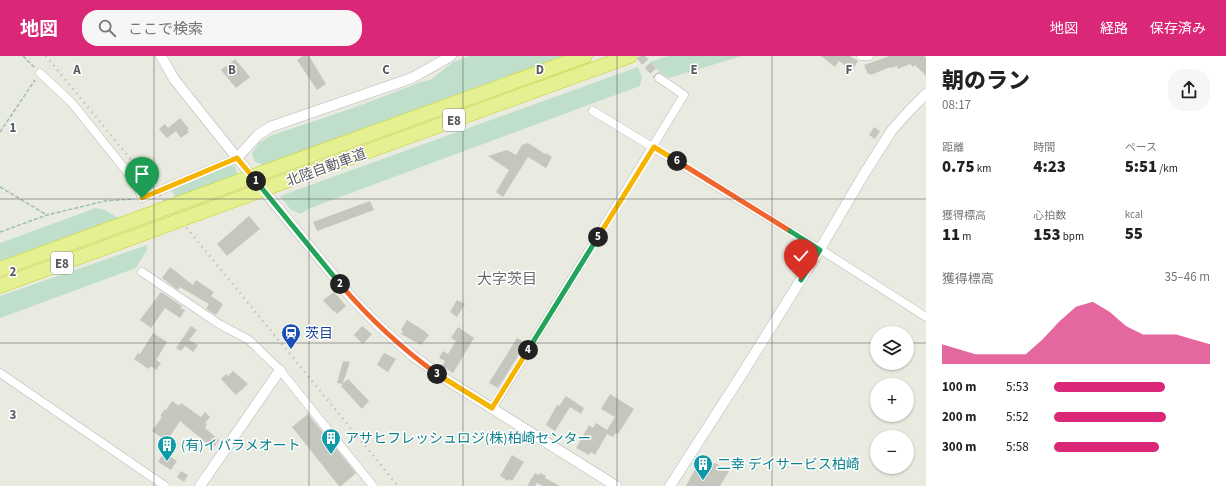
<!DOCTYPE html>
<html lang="ja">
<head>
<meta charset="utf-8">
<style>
  body { margin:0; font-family:"Source Sans 3","Noto Sans JP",sans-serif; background:#f6f6f6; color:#222; height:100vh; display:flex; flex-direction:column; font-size:15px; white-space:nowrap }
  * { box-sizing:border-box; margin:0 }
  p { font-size:13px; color:#767676 }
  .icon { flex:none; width:22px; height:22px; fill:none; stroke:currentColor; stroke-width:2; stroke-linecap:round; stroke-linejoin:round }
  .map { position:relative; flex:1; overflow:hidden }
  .side { display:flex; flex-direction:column; background:#fff; width:300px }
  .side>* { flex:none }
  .buttons { position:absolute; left:870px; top:270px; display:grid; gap:8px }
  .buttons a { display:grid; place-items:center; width:44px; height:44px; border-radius:50%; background:#fff; box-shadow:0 1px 3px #0004; font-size:20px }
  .pin { position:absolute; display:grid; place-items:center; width:34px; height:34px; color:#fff; margin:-41px -17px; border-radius:50% 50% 50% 0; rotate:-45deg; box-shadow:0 0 4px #0007 }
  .pin .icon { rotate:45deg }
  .km { position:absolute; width:20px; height:20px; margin:-10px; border-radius:50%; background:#222; color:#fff; font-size:11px; line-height:20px; text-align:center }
  .round { display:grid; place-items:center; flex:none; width:42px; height:42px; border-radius:16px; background:#f6f6f6 }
  .summary { display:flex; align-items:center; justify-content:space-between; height:68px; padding:0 16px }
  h1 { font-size:22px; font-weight:800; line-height:30px }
  .metrics { display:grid; grid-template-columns:repeat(3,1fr); gap:6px; height:68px; padding:4px 16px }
  .metrics div { display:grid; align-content:center }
  .metrics b { font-size:17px; font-weight:800 }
  .metrics small { font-size:11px; font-weight:400 }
  .metrics p { font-size:11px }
  .chart { height:112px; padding:8px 16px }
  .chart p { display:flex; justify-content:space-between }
  .chart svg { width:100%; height:72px; margin-top:4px; fill:#db2777; opacity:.7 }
  ul { padding:0 16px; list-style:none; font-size:13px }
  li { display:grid; grid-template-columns:64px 48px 1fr; align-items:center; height:30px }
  li i { height:10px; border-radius:5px; background:#db2777 }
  header { display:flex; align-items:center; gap:24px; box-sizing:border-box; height:56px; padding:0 20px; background:#db2777; color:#fff }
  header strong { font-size:19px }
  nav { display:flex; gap:22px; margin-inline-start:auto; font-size:14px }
  .search { width:280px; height:36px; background:#f6f6f6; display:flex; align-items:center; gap:10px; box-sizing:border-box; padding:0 14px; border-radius:16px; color:#767676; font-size:15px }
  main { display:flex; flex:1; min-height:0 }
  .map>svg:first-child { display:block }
  .green { fill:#bfdfcb }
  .building { fill:#c5c6bd }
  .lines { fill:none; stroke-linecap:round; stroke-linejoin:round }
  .minor-tunnel { stroke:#c5c6c0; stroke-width:8; stroke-dasharray:8 4; stroke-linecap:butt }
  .minor-casing { stroke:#b8b8be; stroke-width:9 }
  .tertiary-casing { stroke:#b8b8be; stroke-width:11 }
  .motorway-casing { stroke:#c8d11a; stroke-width:15 }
  .path { stroke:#9abfb2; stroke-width:1.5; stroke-dasharray:4 2; stroke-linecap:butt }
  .minor { stroke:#fff; stroke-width:8 }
  .tertiary { stroke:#fff; stroke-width:10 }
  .motorway { stroke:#e5f092; stroke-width:14 }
  .rail { stroke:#b3b3b4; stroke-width:2.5; stroke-dasharray:1 5; stroke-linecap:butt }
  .motorway-bridge-casing { stroke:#c8d11a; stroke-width:15; stroke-linecap:butt }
  .motorway-bridge { stroke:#e5f092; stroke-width:14 }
  .split-1-casing { stroke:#fff; stroke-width:8 }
  .split-2-casing { stroke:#fff; stroke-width:8 }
  .split-3-casing { stroke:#fff; stroke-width:8 }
  .split-4-casing { stroke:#fff; stroke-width:8 }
  .split-5-casing { stroke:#fff; stroke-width:8 }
  .split-6-casing { stroke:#fff; stroke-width:8 }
  .split-7-casing { stroke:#fff; stroke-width:8 }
  .split-8-casing { stroke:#fff; stroke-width:8 }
  .split-1 { stroke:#f5b400; stroke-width:5 }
  .split-2 { stroke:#22a559; stroke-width:5 }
  .split-3 { stroke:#f0652b; stroke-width:5 }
  .split-4 { stroke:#f5b400; stroke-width:5 }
  .split-5 { stroke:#22a559; stroke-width:5 }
  .split-6 { stroke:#f5b400; stroke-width:5 }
  .split-7 { stroke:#f0652b; stroke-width:5 }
  .split-8 { stroke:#22a559; stroke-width:5 }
  .grid { fill:none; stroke:#595a60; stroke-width:1; stroke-opacity:0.55 }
  .labels { text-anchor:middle; stroke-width:3; stroke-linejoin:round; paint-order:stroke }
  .shield { fill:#fff; stroke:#8b8c90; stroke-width:1 }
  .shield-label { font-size:13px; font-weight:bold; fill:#595a60 }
  .street-label { font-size:14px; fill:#595a60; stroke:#fff }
  .transit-label { font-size:14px; fill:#164399; stroke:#fff; text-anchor:start }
  .culture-label { font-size:14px; fill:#0d838f; stroke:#fff; text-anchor:start }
  .neighbourhood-label { font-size:15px; fill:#6a6b71; stroke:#fff }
  .grid-label { font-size:13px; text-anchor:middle; font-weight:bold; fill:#595a60; stroke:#fff; stroke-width:3; stroke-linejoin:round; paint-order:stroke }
</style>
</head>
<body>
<header>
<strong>地図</strong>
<div class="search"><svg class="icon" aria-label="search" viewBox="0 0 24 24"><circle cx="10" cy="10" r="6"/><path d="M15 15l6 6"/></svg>ここで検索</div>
<nav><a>地図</a><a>経路</a><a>保存済み</a></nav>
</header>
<main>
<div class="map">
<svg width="926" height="430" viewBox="0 0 926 430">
  <rect width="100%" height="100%" fill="#e9eae0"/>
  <!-- green -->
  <path class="green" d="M470,0H562L264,109L255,106L252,97L259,87L270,80L353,52L421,26L432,23L453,6Z
    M668,0H742L669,22L662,18L650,6Z
    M638,11L642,21L640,30L340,141L308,153L301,158L291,154L280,140Z
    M229,109L235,110L237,118L176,142L169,131Z
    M96,152L105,154L118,162L0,205V187Z
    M147,189V194L136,212L0,262V240Z"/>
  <!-- building -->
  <path class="building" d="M303,0H309L326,28L317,34L297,4Z
    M821,0H850L858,5L852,14L839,5L835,11Z
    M890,0H924L926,2V20L915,9L913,11L910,8L898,13L897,10L890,12V11L871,19V18H868L864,9Z
    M235,3L250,21L236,32L221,14Z
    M180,62L189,73L187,74L189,76L181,82L176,75L167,82L159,73L165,68L168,72Z
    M874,71L880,75L875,83L869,79Z
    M528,87L545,98L546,97L552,101L546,112L528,101L503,141L496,136L509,114L488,100L507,94L516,99L522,89Z
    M370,145L374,154L317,175L313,166Z
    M249,160L260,173L227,200L217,188Z
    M170,211L193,229L196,224L214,236L211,240L223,248L216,259L206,253L209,248L180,231L178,234L162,222Z
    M161,236L182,250L181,252L185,254L180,262L165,252L151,272L140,264Z
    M334,236L346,250L337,258L335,255L334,256L323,244Z
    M457,244L465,248L457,261L450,256Z
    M407,264L423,274L429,279L421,289L401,278L403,275L401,274Z
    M191,270L197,274L189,284L198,289L193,296L185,290L181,295L176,292Z
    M362,270L372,278L363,288L354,279Z
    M458,271L474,282L453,317L442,310L445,305L439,302L443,295L448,298L456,285L451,282Z
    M153,277L167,286L156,304L161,307L156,314L151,310L149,313L134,303L138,297L140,298Z
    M517,282L526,287L498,332L489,327Z
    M384,297L396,303L388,316L377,309Z
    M343,305L350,306L343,327L348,323L369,345L362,353L341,330L343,328L337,327Z
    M233,315L248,328L236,339L221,323L226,318L228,320Z
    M610,338L634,353L618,378L616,377L613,381L607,378L595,399L591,396L589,399L576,392L589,369L593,372L596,367L607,374L615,361L601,353Z
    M566,340L584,352L581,358L570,351L555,375L546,369L557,349L559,350Z
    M172,345L179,350L181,347L201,361L205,356L210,361L205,367L207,369L205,372L219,384L214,391L210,388L209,389L180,365L167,385L152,375L162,361L160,360L165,353L166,354Z
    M308,358L356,417L341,430H339L292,371Z
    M164,396L177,405L171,414L158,406Z
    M512,399L524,406L512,425L509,423L508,425L500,420Z
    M701,402L713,409L714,407L717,408L729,415L720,430H686Z
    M181,415L188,419L184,426L177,421Z
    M535,417L539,419L540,417L546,420L545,422L560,430H543L537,427L535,430H527Z"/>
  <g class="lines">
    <!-- minor-tunnel -->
    <path class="minor-tunnel" d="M640,0L659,22"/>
    <!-- minor casing -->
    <g class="minor-casing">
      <path id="minor" d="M861,0H869
        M40,17L72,47L136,127L142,142L237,102
        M593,55L820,193L926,261
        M142,216L219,268L249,284L280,314L373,430
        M0,317L165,430
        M492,353L684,39L659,22"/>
    </g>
    <!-- tertiary casing -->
    <g class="tertiary-casing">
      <path id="tertiary" d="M161,0L174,23L237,102L351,241L378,269L413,300L450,326L616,430
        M237,102L258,79L270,71L412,22L451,0
        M200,430L280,314
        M670,430L742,318L820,193L864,118L892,74L910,54L926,38"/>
    </g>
    <!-- motorway casing -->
    <g class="motorway-casing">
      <path id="motorway" d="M267,115L585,0
        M278,128L630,0
        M0,213L112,172
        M0,230L123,185"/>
    </g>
    <!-- path -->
    <path class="path" d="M23,0L35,12
      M0,76L35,24
      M0,131L47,159
      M0,176L47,159L105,145L134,143"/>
    <!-- minor -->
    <use href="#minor" class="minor"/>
    <!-- tertiary -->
    <use href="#tertiary" class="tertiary"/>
    <!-- motorway -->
    <use href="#motorway" class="motorway"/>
    <!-- rail -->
    <path class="rail" d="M46,0L398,430"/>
    <!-- motorway-bridge casing -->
    <g class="motorway-bridge-casing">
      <path id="motorway-bridge" d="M112,172L267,115
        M123,185L278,128"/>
    </g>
    <!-- motorway-bridge -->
    <use href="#motorway-bridge" class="motorway-bridge"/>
  </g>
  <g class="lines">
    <!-- split-1 casing -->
    <g class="split-1-casing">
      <path id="split-1" d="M142,142L237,102L256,125"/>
    </g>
    <!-- split-2 casing -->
    <g class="split-2-casing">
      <path id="split-2" d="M256,125L340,228"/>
    </g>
    <!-- split-3 casing -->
    <g class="split-3-casing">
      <path id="split-3" d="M340,228C369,262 401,292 437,318"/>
    </g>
    <!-- split-4 casing -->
    <g class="split-4-casing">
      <path id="split-4" d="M437,318L492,352L528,294"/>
    </g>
    <!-- split-5 casing -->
    <g class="split-5-casing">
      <path id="split-5" d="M528,294L598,181"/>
    </g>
    <!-- split-6 casing -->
    <g class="split-6-casing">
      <path id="split-6" d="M598,181L654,91L677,105"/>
    </g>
    <!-- split-7 casing -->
    <g class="split-7-casing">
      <path id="split-7" d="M677,105L790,175"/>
    </g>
    <!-- split-8 casing -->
    <g class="split-8-casing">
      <path id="split-8" d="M790,175L820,194L801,224"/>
    </g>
    <!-- split-1 -->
    <use href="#split-1" class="split-1"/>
    <!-- split-2 -->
    <use href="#split-2" class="split-2"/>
    <!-- split-3 -->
    <use href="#split-3" class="split-3"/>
    <!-- split-4 -->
    <use href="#split-4" class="split-4"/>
    <!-- split-5 -->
    <use href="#split-5" class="split-5"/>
    <!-- split-6 -->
    <use href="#split-6" class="split-6"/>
    <!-- split-7 -->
    <use href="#split-7" class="split-7"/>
    <!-- split-8 -->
    <use href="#split-8" class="split-8"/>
  </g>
  <!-- grid -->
  <path class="grid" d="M154,0V430M309,0V430M463,0V430M617,0V430M772,0V430M0,143H926M0,287H877M907,287H926"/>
  <!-- icons -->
  <defs>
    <g id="station-pin" transform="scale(1)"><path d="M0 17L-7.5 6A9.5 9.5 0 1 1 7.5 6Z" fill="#1a4fb4" stroke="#fff"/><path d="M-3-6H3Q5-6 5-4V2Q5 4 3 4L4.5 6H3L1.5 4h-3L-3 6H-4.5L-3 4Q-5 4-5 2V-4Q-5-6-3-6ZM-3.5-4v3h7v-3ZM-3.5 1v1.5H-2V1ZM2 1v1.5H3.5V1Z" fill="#fff"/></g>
    <g id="building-pin" transform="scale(1)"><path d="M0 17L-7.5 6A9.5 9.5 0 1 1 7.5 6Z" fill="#0f9aa8" stroke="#fff"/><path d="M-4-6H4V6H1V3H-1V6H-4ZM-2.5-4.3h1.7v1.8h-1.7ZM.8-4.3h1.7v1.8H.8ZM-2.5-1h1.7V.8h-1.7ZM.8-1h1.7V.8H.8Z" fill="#fff"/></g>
  </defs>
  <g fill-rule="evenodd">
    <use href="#station-pin" x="291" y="277"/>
    <use href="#building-pin" x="331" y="382"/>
    <use href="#building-pin" x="167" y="389"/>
    <use href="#building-pin" x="703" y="408"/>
  </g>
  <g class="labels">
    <!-- shield labels -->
    <g class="shield">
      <rect x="443" y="53" width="22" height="22" rx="3"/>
      <rect x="51" y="196" width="22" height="22" rx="3"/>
    </g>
    <g class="shield-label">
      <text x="454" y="69">E8</text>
      <text x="62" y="212">E8</text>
    </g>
    <!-- street labels -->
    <g class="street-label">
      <text transform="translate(326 111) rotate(-20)" y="5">北陸自動車道</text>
    </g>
    <!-- transit labels -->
    <g class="transit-label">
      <text x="305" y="282">茨目</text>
    </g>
    <!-- culture labels -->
    <g class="culture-label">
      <text x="345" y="387">アサヒフレッシュロジ(株)柏崎センター</text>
      <text x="181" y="394">(有)イバラメオート</text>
      <text x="717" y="413">二幸 デイサービス柏崎</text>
    </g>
    <!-- neighbourhood labels -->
    <g class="neighbourhood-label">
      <text x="507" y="228">大字茨目</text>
    </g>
  </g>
  <g class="grid-label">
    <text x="77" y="18">A</text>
    <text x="232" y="18">B</text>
    <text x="386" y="18">C</text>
    <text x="540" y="18">D</text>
    <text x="694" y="18">E</text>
    <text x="849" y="18">F</text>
    <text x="13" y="76">1</text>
    <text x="13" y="220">2</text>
    <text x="13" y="363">3</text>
  </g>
</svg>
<div class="buttons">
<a><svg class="icon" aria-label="layers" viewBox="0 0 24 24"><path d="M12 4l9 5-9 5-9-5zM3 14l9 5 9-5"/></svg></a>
<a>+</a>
<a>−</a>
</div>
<div class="pin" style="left:142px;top:142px;background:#1e9e55"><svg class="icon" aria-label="arrive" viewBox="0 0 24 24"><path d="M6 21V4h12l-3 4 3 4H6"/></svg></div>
<div class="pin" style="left:801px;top:224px;background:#d93025"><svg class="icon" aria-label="check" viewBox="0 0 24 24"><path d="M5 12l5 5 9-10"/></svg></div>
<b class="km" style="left:256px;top:125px">1</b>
<b class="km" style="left:340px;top:228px">2</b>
<b class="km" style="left:437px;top:318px">3</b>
<b class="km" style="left:528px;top:294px">4</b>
<b class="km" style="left:598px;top:181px">5</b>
<b class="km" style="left:677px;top:105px">6</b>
</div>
<section class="side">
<div class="summary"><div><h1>朝のラン</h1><p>08:17</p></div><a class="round"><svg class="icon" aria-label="share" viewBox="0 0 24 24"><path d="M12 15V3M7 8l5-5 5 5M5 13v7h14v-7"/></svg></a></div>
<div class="metrics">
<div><p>距離</p><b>0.75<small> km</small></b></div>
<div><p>時間</p><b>4:23</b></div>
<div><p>ペース</p><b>5:51<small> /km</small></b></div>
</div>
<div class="metrics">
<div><p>獲得標高</p><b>11<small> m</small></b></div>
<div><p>心拍数</p><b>153<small> bpm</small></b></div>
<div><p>kcal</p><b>55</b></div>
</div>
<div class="chart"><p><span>獲得標高</span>35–46 m</p>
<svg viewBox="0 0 160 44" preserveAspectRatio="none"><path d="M0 44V32L10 35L20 38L30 38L40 38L50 38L60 29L70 18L80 9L90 6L100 12L110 21L120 26L130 26L140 26L150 29L160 32V44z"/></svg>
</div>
<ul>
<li><b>100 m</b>5:53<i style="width:71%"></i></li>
<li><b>200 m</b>5:52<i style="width:72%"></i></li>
<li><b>300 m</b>5:58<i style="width:67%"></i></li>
</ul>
</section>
</main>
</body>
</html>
